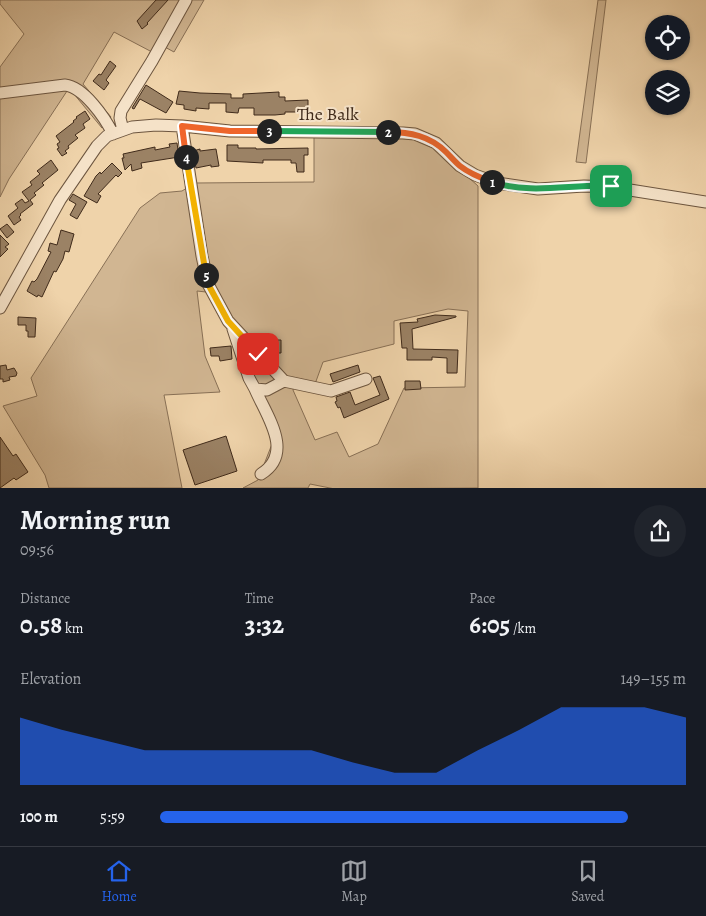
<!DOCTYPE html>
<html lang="en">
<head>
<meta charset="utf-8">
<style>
  body { margin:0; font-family:Alegreya,serif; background:#20242c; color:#f1f3f6; height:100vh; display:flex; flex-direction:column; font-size:19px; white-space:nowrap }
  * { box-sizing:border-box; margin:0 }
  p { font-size:16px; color:#9ea1a6 }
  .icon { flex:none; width:28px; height:28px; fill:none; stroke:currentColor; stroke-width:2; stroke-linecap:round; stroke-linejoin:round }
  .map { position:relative; height:488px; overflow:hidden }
  .side { display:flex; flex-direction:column; background:#171b24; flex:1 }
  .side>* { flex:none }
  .fabs { position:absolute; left:645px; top:15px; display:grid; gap:10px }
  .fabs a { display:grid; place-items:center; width:45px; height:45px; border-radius:50%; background:#171b24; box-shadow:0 1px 4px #0004; font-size:25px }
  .pin { position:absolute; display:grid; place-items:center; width:42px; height:42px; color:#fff; margin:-21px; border-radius:10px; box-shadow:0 2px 8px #0006 }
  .km { position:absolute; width:25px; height:25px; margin:-12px; border-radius:50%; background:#222; color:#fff; font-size:14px; line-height:25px; text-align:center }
  .round { display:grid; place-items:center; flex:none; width:52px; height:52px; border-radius:26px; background:#20242c }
  .head { display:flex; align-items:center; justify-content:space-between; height:85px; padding:0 20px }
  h1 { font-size:28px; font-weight:700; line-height:38px }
  .metrics { display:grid; grid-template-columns:repeat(3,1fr); gap:8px; height:85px; padding:5px 20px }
  .metrics div { display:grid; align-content:center }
  .metrics b { font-size:25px; font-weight:700 }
  .metrics small { font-size:14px; font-weight:400 }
  .metrics p { font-size:14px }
  .chart { height:140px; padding:10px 20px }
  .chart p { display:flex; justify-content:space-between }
  .chart svg { width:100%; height:90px; margin-top:5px; fill:#2563eb; opacity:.7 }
  ul { padding:0 20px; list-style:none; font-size:16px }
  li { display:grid; grid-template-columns:80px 60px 1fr; align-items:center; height:38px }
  li i { height:12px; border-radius:6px; background:#2563eb }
  .tabs { display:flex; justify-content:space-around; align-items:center; height:70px; border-top:1px solid #363941; background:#171b24; font-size:14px; color:#9ea1a6 }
  .tabs a { display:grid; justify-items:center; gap:2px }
  .tabs .on { color:#2563eb }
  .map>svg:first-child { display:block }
  .green { fill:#d1b692; stroke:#887056; fill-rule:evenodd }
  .building { fill:#9b8265; stroke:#402b1b }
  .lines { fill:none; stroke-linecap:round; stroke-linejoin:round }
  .minor-casing { stroke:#6c553f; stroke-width:13 }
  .minor { stroke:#f5e2c8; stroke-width:11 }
  .split-1-casing { stroke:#fff; stroke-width:10 }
  .split-2-casing { stroke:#fff; stroke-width:10 }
  .split-3-casing { stroke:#fff; stroke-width:10 }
  .split-4-casing { stroke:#fff; stroke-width:10 }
  .split-5-casing { stroke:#fff; stroke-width:10 }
  .split-6-casing { stroke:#fff; stroke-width:10 }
  .split-1 { stroke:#22a559; stroke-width:6 }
  .split-2 { stroke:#f0652b; stroke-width:6 }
  .split-3 { stroke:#22a559; stroke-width:6 }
  .split-4 { stroke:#f0652b; stroke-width:6 }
  .split-5 { stroke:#f5b400; stroke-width:6 }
  .split-6 { stroke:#f5b400; stroke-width:6 }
  .labels { text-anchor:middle; stroke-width:4; stroke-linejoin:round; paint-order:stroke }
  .street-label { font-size:18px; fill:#402b1b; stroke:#f5e2c8 }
</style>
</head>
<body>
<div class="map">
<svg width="706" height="489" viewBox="0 0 706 489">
  <rect width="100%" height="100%" fill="#efd3aa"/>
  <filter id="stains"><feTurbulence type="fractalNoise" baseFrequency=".004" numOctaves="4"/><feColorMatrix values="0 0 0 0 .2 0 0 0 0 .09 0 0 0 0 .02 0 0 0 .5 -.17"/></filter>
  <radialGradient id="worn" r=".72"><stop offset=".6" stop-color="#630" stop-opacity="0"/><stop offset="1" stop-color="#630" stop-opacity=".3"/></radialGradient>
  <!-- green -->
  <path class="green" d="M0,0H180L152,52L114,32L83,84L111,117L102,128L69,88L9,179L0,197V67L24,34L0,4Z
    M190,0H204L174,52L163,46Z
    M598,0H606L586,163L576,162Z
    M314,135L416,139L434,146L478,186V488L335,489L310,484L308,488H243L258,480L272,444L267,426L229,330L206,292L197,291L205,356L220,392L164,395L182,488H49L45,475L3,406L37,396L31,378L140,208L160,193L182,191L195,183L314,182ZM448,309L468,311L465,387L404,388L378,444L349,457L337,432L315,440L293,390L295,381L315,384L323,362L394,344V321Z"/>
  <!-- building -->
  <path class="building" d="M156,0H168L147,23L148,24L142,29L137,21Z
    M110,61L116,66L106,80L109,83L104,90L93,81L99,74L101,75Z
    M146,85L173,102L166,113L140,99L134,109L132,108Z
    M179,91L200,93L231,94V98H243V94L279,92V97H285V101L308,100V112H285V114L275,115H254V108H239L238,113L226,112V103H209V109L196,108V111L184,109V105L176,104Z
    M85,111L90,119L83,124L85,128L75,135L78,138L68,146L69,148L65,151L67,153L62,156L57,149L59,148L57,144L60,142L56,136L74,122L73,121L77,118L76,117Z
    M177,143L179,157L141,163L142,168L132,171L131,164L125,170L122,158H124L123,154L155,147V150L170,147L169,144Z
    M227,145H238V148H256V149L308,148V155H304V172H297L296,163H291V160H263V163L227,161Z
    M200,149V151L216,149L219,166L211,167V165L196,168L193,151Z
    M51,160L58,170L42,183L44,185L34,193L36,195L30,200L33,204L20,214L21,215L19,217L21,220L14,225L8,216L18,208L15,204L22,199L25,203L29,201L22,192L32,185L30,182L40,174L37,171Z
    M112,163L122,173L118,177L116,175L98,194L101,196L97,203L84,196L96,176L100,172L101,174Z
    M73,194L87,202L77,219L70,215L76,204L69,200Z
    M7,224L14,232L7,238L0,229Z
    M61,230L74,234L69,252L65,251L63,259L56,272L54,271L42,297L38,295L37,297L27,291L32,281L34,282L37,279L51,252L48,251L50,243L57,245Z
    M0,235L9,244L5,247L8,249L0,257Z
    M435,315L456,316V317L412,329L413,349L458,350L457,373H447V358L432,357V360H407V348H402L400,323L418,322L417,319Z
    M18,317L36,318L35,337H28V331H26V325H18Z
    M265,340H281V353H268L267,349L264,348Z
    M231,346L232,359L220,361L219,356H211L210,348Z
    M6,365L7,370L14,368L17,373L16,376L9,377L10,380L3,382V379H0V366Z
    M358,365L360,372L333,382L330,374Z
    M380,376L389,399L344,418L340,407L338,408L335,402L337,401L336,397L350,392L355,405L380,395L373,378Z
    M405,381H420L421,389L405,390Z
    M226,436L237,471L195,485L183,450Z
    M0,437L13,456L16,454L28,472L16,480L14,478L0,488Z"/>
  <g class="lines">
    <!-- minor casing -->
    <g class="minor-casing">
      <path id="minor" d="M0,93L65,85C84,87 105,118 113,134
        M182,126L202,256L208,284L228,321L284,381L331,391L366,379
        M123,130L120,118L121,111L152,61L186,0
        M0,308L60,200L97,146L107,136L132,127L156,125L182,126L230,131L403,133L415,134L436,143L460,166L475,175L497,183L538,189L584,186L611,187L706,202
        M233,329L249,378L255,389L267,390L284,381
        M255,389C266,415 295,453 261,474"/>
    </g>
    <!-- minor -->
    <use href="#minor" class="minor"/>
  </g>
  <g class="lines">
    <!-- split-1 casing -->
    <g class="split-1-casing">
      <path id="split-1" d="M492,182C531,195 571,184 611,186"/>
    </g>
    <!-- split-2 casing -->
    <g class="split-2-casing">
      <path id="split-2" d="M388,132C410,132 430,136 446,152C451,157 455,162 460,166C470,174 481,178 492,182"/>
    </g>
    <!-- split-3 casing -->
    <g class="split-3-casing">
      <path id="split-3" d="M269,131L388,132"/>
    </g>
    <!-- split-4 casing -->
    <g class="split-4-casing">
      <path id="split-4" d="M186,157L182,126L230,131H269"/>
    </g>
    <!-- split-5 casing -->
    <g class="split-5-casing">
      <path id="split-5" d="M186,157L206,275"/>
    </g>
    <!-- split-6 casing -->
    <g class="split-6-casing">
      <path id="split-6" d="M206,275L208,284L228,321L258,354"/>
    </g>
    <!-- split-1 -->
    <use href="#split-1" class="split-1"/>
    <!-- split-2 -->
    <use href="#split-2" class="split-2"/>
    <!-- split-3 -->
    <use href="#split-3" class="split-3"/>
    <!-- split-4 -->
    <use href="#split-4" class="split-4"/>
    <!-- split-5 -->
    <use href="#split-5" class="split-5"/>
    <!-- split-6 -->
    <use href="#split-6" class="split-6"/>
  </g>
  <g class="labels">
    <!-- street labels -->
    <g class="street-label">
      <text x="328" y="120">The Balk</text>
    </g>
  </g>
  <rect width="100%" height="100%" filter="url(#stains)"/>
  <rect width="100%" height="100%" fill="url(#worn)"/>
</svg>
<div class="fabs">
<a><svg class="icon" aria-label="locate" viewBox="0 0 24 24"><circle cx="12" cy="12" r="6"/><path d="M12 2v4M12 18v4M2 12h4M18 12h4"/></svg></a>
<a><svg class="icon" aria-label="layers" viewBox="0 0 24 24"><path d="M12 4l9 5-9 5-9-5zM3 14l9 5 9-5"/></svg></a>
</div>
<div class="pin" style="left:611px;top:186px;background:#1e9e55"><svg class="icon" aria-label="arrive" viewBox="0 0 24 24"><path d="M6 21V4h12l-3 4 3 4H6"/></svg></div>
<div class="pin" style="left:258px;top:354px;background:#d93025"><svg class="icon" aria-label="check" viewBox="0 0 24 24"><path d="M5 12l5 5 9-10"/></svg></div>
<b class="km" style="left:492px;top:182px">1</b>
<b class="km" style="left:388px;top:132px">2</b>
<b class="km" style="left:269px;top:131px">3</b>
<b class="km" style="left:186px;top:157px">4</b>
<b class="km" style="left:206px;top:275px">5</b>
</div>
<section class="side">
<div class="head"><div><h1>Morning run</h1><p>09:56</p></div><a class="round"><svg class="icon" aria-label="share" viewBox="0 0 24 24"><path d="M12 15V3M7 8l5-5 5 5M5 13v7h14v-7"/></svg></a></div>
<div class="metrics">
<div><p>Distance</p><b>0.58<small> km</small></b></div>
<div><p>Time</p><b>3:32</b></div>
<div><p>Pace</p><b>6:05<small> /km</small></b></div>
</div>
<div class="chart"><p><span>Elevation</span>149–155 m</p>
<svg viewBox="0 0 160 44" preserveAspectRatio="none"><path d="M0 44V11L10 17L20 22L30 27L40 27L50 27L60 27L70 27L80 33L90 38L100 38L110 27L120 17L130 6L140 6L150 6L160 11V44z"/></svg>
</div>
<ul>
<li><b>100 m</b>5:59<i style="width:89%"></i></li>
</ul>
</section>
<nav class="tabs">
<a class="on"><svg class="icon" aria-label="home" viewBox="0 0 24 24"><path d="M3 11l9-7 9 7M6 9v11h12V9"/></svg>Home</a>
<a><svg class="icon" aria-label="map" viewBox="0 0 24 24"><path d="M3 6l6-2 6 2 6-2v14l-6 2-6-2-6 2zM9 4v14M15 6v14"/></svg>Map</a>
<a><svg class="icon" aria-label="saved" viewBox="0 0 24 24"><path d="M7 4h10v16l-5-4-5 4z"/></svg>Saved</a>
</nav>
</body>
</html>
